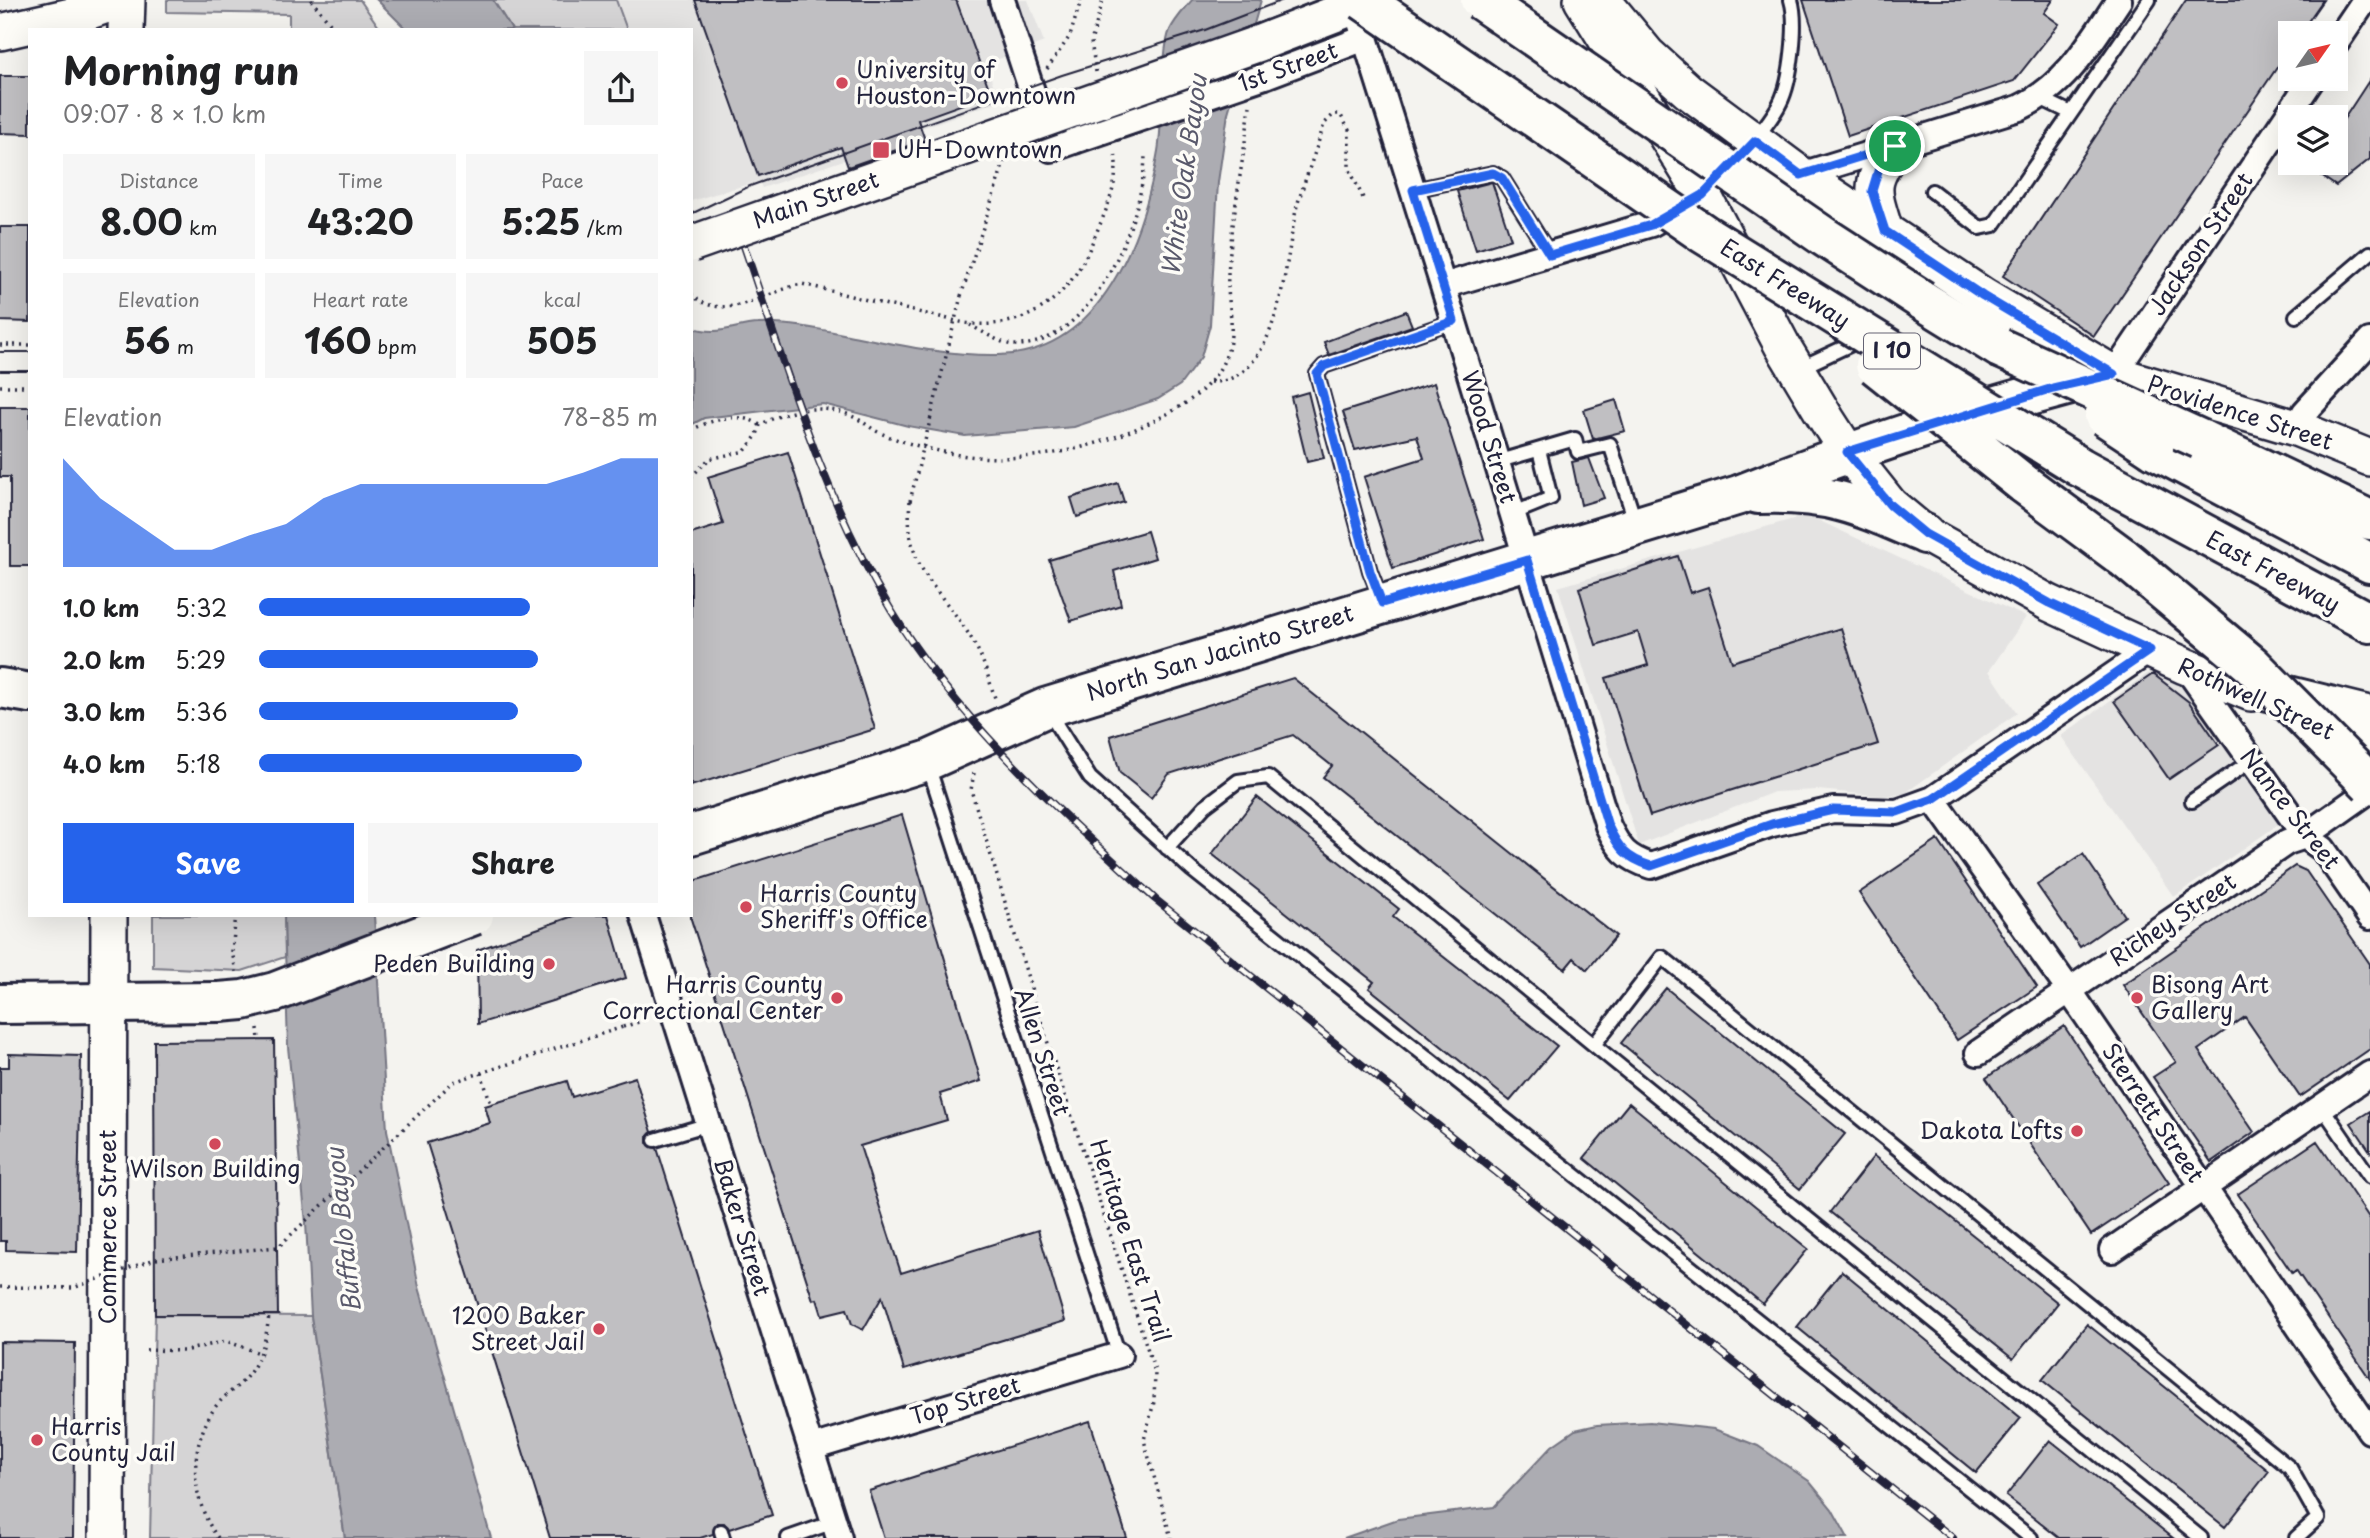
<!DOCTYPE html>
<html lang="en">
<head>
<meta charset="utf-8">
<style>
  body { margin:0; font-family:"Playpen Sans",sans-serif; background:#f6f6f6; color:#202124; height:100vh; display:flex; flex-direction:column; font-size:26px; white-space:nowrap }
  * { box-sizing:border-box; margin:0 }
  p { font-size:23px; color:#757577 }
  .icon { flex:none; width:38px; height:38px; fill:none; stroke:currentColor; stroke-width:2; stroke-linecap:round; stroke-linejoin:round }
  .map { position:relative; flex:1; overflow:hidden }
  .details { position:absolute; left:28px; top:28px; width:665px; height:889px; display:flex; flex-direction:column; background:#fff; border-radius:0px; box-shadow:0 7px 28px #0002 }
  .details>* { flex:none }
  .needle { width:46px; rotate:56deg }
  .buttons { position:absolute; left:2278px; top:21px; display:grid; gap:14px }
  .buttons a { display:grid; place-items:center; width:70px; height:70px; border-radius:0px; background:#fff; box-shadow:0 7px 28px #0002; font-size:35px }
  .pin { position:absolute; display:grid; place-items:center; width:60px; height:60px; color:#fff; margin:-30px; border:4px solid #fff; border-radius:50%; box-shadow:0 2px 7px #0007 }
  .round { display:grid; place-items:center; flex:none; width:74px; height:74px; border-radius:0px; background:#f6f6f6 }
  .headline { display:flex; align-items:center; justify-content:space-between; height:119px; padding:0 35px }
  h1 { font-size:38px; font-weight:700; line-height:52px }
  .figures { display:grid; grid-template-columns:repeat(3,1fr); gap:10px; height:119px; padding:7px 35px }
  .figures div { display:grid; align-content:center; border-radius:0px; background:#f6f6f6; text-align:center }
  .figures b { font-size:35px; font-weight:700 }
  .figures small { font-size:19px; font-weight:400 }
  .figures p { font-size:19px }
  .chart { height:196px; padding:14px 35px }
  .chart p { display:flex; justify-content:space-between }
  .chart svg { width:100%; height:126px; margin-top:7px; fill:#2563eb; opacity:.7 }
  .primary-button { display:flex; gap:14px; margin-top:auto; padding:14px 35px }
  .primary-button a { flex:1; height:80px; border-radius:0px; background:#2563eb; color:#fff; font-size:28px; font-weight:700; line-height:80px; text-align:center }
  .primary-button a+a { background:#f6f6f6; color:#202124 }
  ul { padding:0 35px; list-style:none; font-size:23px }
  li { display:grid; grid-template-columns:112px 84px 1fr; align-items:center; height:52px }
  li i { height:18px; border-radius:9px; background:#2563eb }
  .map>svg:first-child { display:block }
  .built { fill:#e4e3e2 }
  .green { fill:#d5d4d5; stroke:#7c7b88; stroke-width:2 }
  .water { fill:#acacb2; stroke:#757582; stroke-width:2 }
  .building { fill:#c0bfc2; stroke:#22223b; stroke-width:2 }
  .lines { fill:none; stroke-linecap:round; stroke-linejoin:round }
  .lane-casing { stroke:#22223b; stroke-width:18 }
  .street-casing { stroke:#22223b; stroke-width:30 }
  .secondary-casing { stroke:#22223b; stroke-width:40 }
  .primary-casing { stroke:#22223b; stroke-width:44 }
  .highway-casing { stroke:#22223b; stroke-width:44 }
  .path { stroke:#22223b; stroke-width:3.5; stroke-dasharray:2 5; stroke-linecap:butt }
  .lane { stroke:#fdfcf7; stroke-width:12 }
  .street { stroke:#fdfcf7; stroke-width:24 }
  .secondary { stroke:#fdfcf7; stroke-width:35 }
  .primary { stroke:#fdfcf7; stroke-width:38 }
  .highway { stroke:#fdfcf7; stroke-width:38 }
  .tram { stroke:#22223b; stroke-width:2 }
  .rail-casing { stroke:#22223b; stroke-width:8 }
  .rail { stroke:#fdfcf7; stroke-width:5; stroke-dasharray:16; stroke-linecap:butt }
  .street-bridge-casing { stroke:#22223b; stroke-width:30; stroke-linecap:butt }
  .secondary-bridge-casing { stroke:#22223b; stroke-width:40; stroke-linecap:butt }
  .primary-bridge-casing { stroke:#22223b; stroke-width:44; stroke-linecap:butt }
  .highway-bridge-casing { stroke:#22223b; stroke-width:44; stroke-linecap:butt }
  .path-bridge { stroke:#22223b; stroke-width:3.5; stroke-dasharray:2 5; stroke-linecap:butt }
  .street-bridge { stroke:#fdfcf7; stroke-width:24 }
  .secondary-bridge { stroke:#fdfcf7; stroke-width:35 }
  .primary-bridge { stroke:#fdfcf7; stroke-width:38 }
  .highway-bridge { stroke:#fdfcf7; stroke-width:38 }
  .route-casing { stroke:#fff; stroke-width:14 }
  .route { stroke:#2563eb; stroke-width:9 }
  .poi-dot { fill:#d1495b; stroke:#fdfcf7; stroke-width:2.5 }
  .labels { text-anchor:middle; stroke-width:7; stroke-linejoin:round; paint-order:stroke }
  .shield { fill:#fdfcf7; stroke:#646373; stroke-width:2 }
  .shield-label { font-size:21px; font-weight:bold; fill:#22223b }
  .street-label { font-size:23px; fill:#22223b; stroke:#fdfcf7 }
  .poi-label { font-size:23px; fill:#22223b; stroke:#fdfcf7; text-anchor:start }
  .water-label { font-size:24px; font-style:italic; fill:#59596b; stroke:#fdfcf7 }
</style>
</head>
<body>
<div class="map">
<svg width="2370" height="1538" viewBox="0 0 2370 1538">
  <rect width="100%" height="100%" fill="#f4f3ef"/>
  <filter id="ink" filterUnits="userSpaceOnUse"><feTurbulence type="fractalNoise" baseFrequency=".0143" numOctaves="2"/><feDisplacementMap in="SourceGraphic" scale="14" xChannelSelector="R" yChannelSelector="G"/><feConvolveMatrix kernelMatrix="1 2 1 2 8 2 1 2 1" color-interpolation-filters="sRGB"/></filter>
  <g filter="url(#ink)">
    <!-- built -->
    <path class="built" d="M616,0H1028L1044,42L986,64L999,101L910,132L911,137L762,188L759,181L691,201V30H627Z
      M1807,515L2026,617L1989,671L2017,713L1904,794L1882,796L1818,790L1774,792L1639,845L1558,587Z
      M2155,668L2184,688L2279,824L2174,897L2061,736Z"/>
    <!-- green -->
    <path class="green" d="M167,0H360L381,30H289V14L167,12Z
      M493,0H616L627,30H512Z
      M153,915H284L285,957L242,971L153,967Z
      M155,1315L311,1316L345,1538H150Z"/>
    <!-- water -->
    <path class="water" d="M377,0H493L512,30H407Z
      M1192,0H1261L1228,113L1218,182L1210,325L1201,357L1180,385L1158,399L1074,427L965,436L908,426L823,404L704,418L691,425V327C719,337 733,325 758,324C786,322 821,329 848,335C898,345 948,356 999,355C1102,353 1144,235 1158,151C1163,125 1161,48 1170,30C1175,19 1185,9 1192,0Z
      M284,915H374L387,1130L419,1287L491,1538H345L311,1316L306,1223L288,1047Z
      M1650,1422L1714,1429L1758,1446L1809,1481L1832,1509L1848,1538H1344L1398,1519L1494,1507L1552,1446L1575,1430L1597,1425Z"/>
    <!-- building -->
    <path class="building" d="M695,0H956L991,94L918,120L925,140L848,167L841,147L758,176Z
      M1803,0H2053L2044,13L2059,24L2014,81L1848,136Z
      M2186,0H2323L2300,33H2291V47L2094,336L2003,276Z
      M0,76H30V134L0,133Z
      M2370,79V159L2336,186L2302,163H2336V131Z
      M1492,182L1511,239L1476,250L1457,191Z
      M0,227H30V322L0,321Z
      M1406,311L1412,326L1329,355L1324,342Z
      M1434,383L1484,539L1393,568L1364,477L1424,458L1417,436L1355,450L1343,412Z
      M1308,392L1324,458L1307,462L1291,397Z
      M1616,400L1625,431L1593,439L1584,410Z
      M0,407H30V566H10V477H0Z
      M788,452L875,729L691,786V534L723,524L708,477Z
      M1589,458L1604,498L1581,505L1572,462Z
      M1118,483L1124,502L1077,517L1071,498Z
      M1147,531L1155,558L1114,571L1121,605L1071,621L1049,560Z
      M1678,556L1690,593L1708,587L1732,662L1841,628L1878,744L1650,816L1606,678L1648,665L1638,632L1596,645L1579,588Z
      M2153,674L2189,702L2219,745L2169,779L2114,701Z
      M1293,678L1616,936L1587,970L1574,958L1565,969L1323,777L1332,766L1293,735L1169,774L1151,798L1120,773L1110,736Z
      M1257,797L1399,909L1393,917L1557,1046L1510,1101L1369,988L1374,982L1212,854Z
      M902,815L981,1081L940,1094L947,1120L860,1146L901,1273L1038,1230L1065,1321L904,1370L882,1297L863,1330L852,1324L847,1309L822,1315L817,1299L813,1300L691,919V882Z
      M1938,840L2037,987L1957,1040L1859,893Z
      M2083,854L2125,916L2080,947L2037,885Z
      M2295,866L2306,871L2370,964V1049L2300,1097L2245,1017L2198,1050L2254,1132L2211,1162L2153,1077L2176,1062L2123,985Z
      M576,915H608L626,978L478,1024L477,950Z
      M1666,988L1845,1134L1800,1189L1621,1043Z
      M2064,1026L2169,1183L2091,1235L1986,1078Z
      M274,1040L278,1315H155L154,1041Z
      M9,1054L81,1056L77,1252L6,1250V1241H0V1067H9Z
      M635,1077L652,1132L647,1137V1143L657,1148L772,1515L729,1529L724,1523H718L713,1534L700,1538H550L427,1143L490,1123L485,1106L567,1081L572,1097Z
      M1629,1103L1808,1249L1763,1304L1584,1158Z
      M2370,1111V1151L2351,1123Z
      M2317,1141L2370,1219V1379L2296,1270L2292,1273L2238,1194Z
      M1874,1156L2058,1303L2013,1359L1830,1212Z
      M1842,1271L2021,1418L1976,1473L1797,1327Z
      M2087,1324L2269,1471L2225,1527L2042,1380Z
      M0,1342L75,1343L73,1538H0Z
      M1090,1421L1127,1538H884L869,1491Z
      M2050,1440L2173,1538H2059L2006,1496Z"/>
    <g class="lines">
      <!-- lane casing -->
      <g class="lane-casing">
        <path id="lane" d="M2040,98L2071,113
          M1755,140C1763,128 1774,116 1780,103C1791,82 1798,23 1791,0
          M1413,190L1493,173L1502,178L1550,255
          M1932,191L1980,228L1994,225L2149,0
          M2296,316L2370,253
          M1800,368L1860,340
          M1496,462L1575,439L1578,452L1610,444L1636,524
          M1512,514L1551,498L1539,450
          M1382,601L1370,571L1317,374L1324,366L1454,321
          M1048,711L1090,778L1192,870L2031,1538
          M928,765L1119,1355
          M2192,801L2252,760
          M1167,848L1205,806L1238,781L1268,777L1594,1045L1662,957L2290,1468L2318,1518L2296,1538
          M1594,1045L2201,1538
          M2322,1107L2370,1177
          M655,1140L709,1124
          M721,1531L723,1538
          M788,1538L834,1522"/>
      </g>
      <!-- street casing -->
      <g class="street-casing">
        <path id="street" d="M1002,0L1051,149L1074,141
          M1355,6L1443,286L1608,826C1619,849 1626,858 1651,866L1772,824L1833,810L1897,812L1933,799L2150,650
          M2336,43L2365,0
          M1265,76L1365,38
          M1801,175L2019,108C2067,85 2090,43 2119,0
          M1443,286L1651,224L1681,207
          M2114,374L2312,79
          M2296,428L2305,412L2370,341
          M2185,666L2305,836L2323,849L2370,917
          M1933,799L2069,990L2370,1431
          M643,915L839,1538
          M1978,1053L2287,842L2305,836L2370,790
          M2112,1250L2370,1074
          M811,1448L1119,1355"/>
      </g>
      <!-- secondary casing -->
      <g class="secondary-casing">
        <path id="secondary" d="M1582,0L1703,195L1782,345L1827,420L1847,451L1890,505L1925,534L2049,603L2185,666L2251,693
          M1609,8L1647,54L1688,91L1801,175L1983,296L2114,374L2296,428L2370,458
          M126,30L127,0
          M0,32L84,13L121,0
          M1257,44L1371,0
          M1885,231C1872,189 1868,184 1895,146
          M2317,725L2370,751
          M107,1538L109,915"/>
      </g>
      <!-- primary casing -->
      <g class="primary-casing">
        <path id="primary" d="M1758,494C1831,491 1860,506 1925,534
          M0,688L30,693
          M691,835L927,761L1045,708L1739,495C1861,446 1986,405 2114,374
          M0,1004L219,1002"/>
      </g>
      <!-- highway casing -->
      <g class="highway-casing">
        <path id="highway" d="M1922,300L2000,348
          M2200,439L2370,520
          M2154,449L2370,563
          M2080,467L2370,623
          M2024,484L2124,558
          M2224,680L2370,716"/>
      </g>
      <!-- path -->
      <path class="path" d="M311,0L336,30
        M1047,69L1070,36L1081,0
        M1096,72L1091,42L1103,0
        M691,294C724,325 766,291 802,284C844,294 885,305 927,314C943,317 959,323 974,324C1033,328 1071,294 1092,243C1105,212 1120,185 1115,151
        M961,296L1004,162
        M970,325C982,331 1002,345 1015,345C1092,347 1145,217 1145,154
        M0,345H30
        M1210,382C1282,384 1285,255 1297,206C1305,179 1316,151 1324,124L1334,114H1340L1349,130V168L1363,198
        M0,386H30
        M691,430C711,420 740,411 760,425
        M691,477L709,459L745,451L757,435L760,425C789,409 824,402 856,418C864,422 870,428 878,432C898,441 924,448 944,452C1013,467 1088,452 1151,422C1183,407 1215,388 1227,353C1237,325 1226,302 1228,274C1232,218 1243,162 1250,106
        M910,501C903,573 943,588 974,643C984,660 989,680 995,698
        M974,773L971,790L1045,1034L1155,1372L1154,1402L1144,1440L1171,1538
        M236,915L232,951L236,972
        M623,1027L645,1020
        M258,1028L259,1040
        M481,1073L491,1104
        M146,1350L184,1351L226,1341L262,1354
        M218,1538C189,1498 188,1446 216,1406C223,1397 232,1391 240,1384C260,1364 266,1342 269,1315"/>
      <!-- lane -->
      <use href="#lane" class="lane"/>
      <!-- street -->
      <use href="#street" class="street"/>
      <!-- secondary -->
      <use href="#secondary" class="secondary"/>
      <!-- primary -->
      <use href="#primary" class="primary"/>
      <!-- highway -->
      <use href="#highway" class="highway"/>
      <!-- tram -->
      <path class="tram" d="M691,214L750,186L1062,75L1205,30L1283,0
        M691,227L1207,43L1317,0
        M0,352H30
        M0,371H30"/>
      <!-- rail casing -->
      <g class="rail-casing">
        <path id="rail" d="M744,246C786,369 823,498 891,610C959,722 1059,811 1155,899L1953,1538"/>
      </g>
      <!-- rail -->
      <use href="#rail" class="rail"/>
      <!-- street-bridge casing -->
      <g class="street-bridge-casing">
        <path id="street-bridge" d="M1074,141L1265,76"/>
      </g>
      <!-- secondary-bridge casing -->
      <g class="secondary-bridge-casing">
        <path id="secondary-bridge" d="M691,244L1257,44"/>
      </g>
      <!-- primary-bridge casing -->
      <g class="primary-bridge-casing">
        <path id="primary-bridge" d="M219,1002L243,1000L275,992L474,915"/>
      </g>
      <!-- highway-bridge casing -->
      <g class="highway-bridge-casing">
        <path id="highway-bridge" d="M1363,0L1704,234L2080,467
          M1480,0L1823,236L1922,300
          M2000,348L2200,439
          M1875,365L2024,484
          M2104,416L2154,449
          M2124,558L2252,665L2370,784"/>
      </g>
      <!-- path-bridge -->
      <path class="path-bridge" d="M910,501L961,296
        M0,1287L73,1288L155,1259L278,1247L453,1082L623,1027"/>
      <!-- street-bridge -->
      <use href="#street-bridge" class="street-bridge"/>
      <!-- secondary-bridge -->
      <use href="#secondary-bridge" class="secondary-bridge"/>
      <!-- primary-bridge -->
      <use href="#primary-bridge" class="primary-bridge"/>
      <!-- highway-bridge -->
      <use href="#highway-bridge" class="highway-bridge"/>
    </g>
  </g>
  <g class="lines" filter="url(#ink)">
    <!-- route casing -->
    <g class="route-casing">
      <path id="route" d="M1755,141L1801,175L1895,146L1879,168L1872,191L1885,231L1983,296L2114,374L2053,388L1847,452L1890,505L1925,534L2049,603L2150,650L1933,799L1897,812L1833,810L1772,824L1651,866C1626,858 1619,849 1608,826L1527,560L1382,603L1370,571L1317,374L1324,366L1454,321L1413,190L1493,173L1502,178L1550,255L1651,225L1703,195Z"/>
    </g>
    <!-- route -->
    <use href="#route" class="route"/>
  </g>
  <!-- markers -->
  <g class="poi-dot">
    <circle cx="842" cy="83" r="7"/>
    <rect x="872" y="141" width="18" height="18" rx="3.5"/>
    <circle cx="746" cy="907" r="7"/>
    <circle cx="549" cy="964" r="7"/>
    <circle cx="837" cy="998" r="7"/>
    <circle cx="2137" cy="998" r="7"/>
    <circle cx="2077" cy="1131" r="7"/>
    <circle cx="215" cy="1144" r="7"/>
    <circle cx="599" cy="1329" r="7"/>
    <circle cx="37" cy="1440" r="7"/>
  </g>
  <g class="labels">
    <!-- shield labels -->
    <rect class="shield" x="1864" y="333.5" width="56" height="35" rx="5"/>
    <g class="shield-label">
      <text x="1892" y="358">I 10</text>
    </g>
    <!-- street labels -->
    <g class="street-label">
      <text transform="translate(1288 67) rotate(-20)" y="8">1st Street</text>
      <text transform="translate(816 200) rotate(-19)" y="8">Main Street</text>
      <text transform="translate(2201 244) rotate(-56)" y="8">Jackson Street</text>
      <text transform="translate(1785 284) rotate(32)" y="8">East Freeway</text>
      <text transform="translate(2240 413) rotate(18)" y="8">Providence Street</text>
      <text transform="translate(1489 437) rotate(73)" y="8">Wood Street</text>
      <text transform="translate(2273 572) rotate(28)" y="8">East Freeway</text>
      <text transform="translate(1220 653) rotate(-17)" y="8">North San Jacinto Street</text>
      <text transform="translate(2256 699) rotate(24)" y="8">Rothwell Street</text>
      <text transform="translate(2290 809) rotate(52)" y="8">Nance Street</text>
      <text transform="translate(2173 920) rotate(-34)" y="8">Richey Street</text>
      <text transform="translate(1042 1052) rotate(72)" y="8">Allen Street</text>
      <text transform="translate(2153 1113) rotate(56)" y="8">Sterrett Street</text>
      <text transform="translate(108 1227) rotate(-90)" y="8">Commerce Street</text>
      <text transform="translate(742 1227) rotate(73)" y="8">Baker Street</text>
      <text transform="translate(1130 1241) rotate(72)" y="8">Heritage East Trail</text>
      <text transform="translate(965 1401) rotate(-17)" y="8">Top Street</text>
    </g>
    <!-- poi labels -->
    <g class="poi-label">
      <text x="856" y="78">University of<tspan x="856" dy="26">Houston-Downtown</tspan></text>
      <text x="897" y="158">UH-Downtown</text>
      <text x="760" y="902">Harris County<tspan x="760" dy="26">Sheriff's Office</tspan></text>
      <text x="535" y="972" text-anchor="end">Peden Building</text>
      <text x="823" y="993" text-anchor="end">Harris County<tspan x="823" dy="26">Correctional Center</tspan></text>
      <text x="2151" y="993">Bisong Art<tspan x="2151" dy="26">Gallery</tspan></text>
      <text x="2063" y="1139" text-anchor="end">Dakota Lofts</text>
      <text x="215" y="1177" text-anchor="middle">Wilson Building</text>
      <text x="585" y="1324" text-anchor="end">1200 Baker<tspan x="585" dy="26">Street Jail</tspan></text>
      <text x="51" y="1435">Harris<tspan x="51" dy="26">County Jail</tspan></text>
    </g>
    <!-- water labels -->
    <g class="water-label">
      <text transform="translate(1185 175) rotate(-82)" y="8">White Oak Bayou</text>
      <text transform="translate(344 1230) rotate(-96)" y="8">Buffalo Bayou</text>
    </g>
  </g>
</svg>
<div class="buttons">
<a><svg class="needle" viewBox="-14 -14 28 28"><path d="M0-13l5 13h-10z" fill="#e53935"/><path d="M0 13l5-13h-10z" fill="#757577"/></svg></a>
<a><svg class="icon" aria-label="layers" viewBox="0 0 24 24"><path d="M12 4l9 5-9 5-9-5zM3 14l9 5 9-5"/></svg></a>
</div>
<div class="pin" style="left:1895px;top:146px;background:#1e9e55"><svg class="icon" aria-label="arrive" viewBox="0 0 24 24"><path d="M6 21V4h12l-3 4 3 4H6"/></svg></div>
<section class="details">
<div class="headline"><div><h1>Morning run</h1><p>09:07 · 8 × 1.0 km</p></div><a class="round"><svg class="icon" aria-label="share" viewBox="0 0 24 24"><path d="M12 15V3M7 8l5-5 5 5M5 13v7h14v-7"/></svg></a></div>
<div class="figures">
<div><p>Distance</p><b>8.00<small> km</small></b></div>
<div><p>Time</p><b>43:20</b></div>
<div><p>Pace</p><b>5:25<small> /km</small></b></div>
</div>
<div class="figures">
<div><p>Elevation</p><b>56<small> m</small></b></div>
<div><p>Heart rate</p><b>160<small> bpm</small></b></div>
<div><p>kcal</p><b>505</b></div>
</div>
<div class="chart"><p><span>Elevation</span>78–85 m</p>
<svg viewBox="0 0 160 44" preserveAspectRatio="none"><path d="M0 44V6L10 20L20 29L30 38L40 38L50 33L60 29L70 20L80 15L90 15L100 15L110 15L120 15L130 15L140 11L150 6L160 6V44z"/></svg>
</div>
<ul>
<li><b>1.0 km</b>5:32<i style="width:68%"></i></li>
<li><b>2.0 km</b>5:29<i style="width:70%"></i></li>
<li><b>3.0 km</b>5:36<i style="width:65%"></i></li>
<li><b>4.0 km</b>5:18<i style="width:81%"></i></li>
</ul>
<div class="primary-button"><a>Save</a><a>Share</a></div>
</section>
</div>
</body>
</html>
